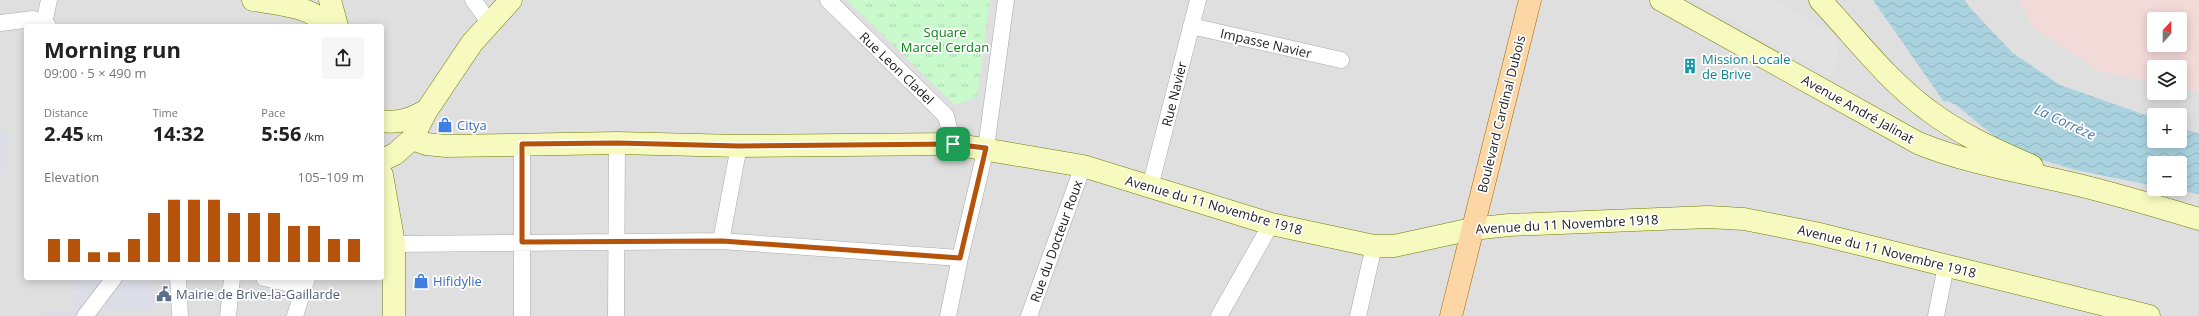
<!DOCTYPE html>
<html lang="en">
<head>
<meta charset="utf-8">
<style>
  body { margin:0; font-family:"Open Sans",sans-serif; background:#f6f6f6; color:#222; height:100vh; display:flex; flex-direction:column; font-size:15px; white-space:nowrap }
  * { box-sizing:border-box; margin:0 }
  p { font-size:13px; color:#767676 }
  .icon { flex:none; width:22px; height:22px; fill:none; stroke:currentColor; stroke-width:2; stroke-linecap:round; stroke-linejoin:round }
  .map { position:relative; flex:1; overflow:hidden }
  .side { position:absolute; left:24px; top:24px; width:360px; height:256px; display:flex; flex-direction:column; background:#fff; border-radius:4px; box-shadow:0 2px 10px #0003 }
  .side>* { flex:none }
  .needle { width:26px; rotate:21deg }
  .controls { position:absolute; left:2147px; top:12px; display:grid; gap:8px }
  .controls a { display:grid; place-items:center; width:40px; height:40px; border-radius:4px; background:#fff; box-shadow:0 2px 10px #0003; font-size:20px }
  .pin { position:absolute; display:grid; place-items:center; width:34px; height:34px; color:#fff; margin:-17px; border-radius:8px; box-shadow:0 2px 6px #0006 }
  .round { display:grid; place-items:center; flex:none; width:42px; height:42px; border-radius:4px; background:#f6f6f6 }
  .headline { display:flex; align-items:center; justify-content:space-between; height:68px; padding:0 20px }
  h1 { font-size:22px; font-weight:700; line-height:30px }
  .figures { display:grid; grid-template-columns:repeat(3,1fr); gap:6px; height:68px; padding:4px 20px }
  .figures div { display:grid; align-content:center }
  .figures b { font-size:20px; font-weight:700 }
  .figures small { font-size:11px; font-weight:400 }
  .figures p { font-size:11px }
  .chart { height:112px; padding:8px 20px }
  .chart p { display:flex; justify-content:space-between }
  .chart svg { width:100%; height:72px; margin-top:4px; stroke:#b45309; stroke-width:6 }
  .map>svg:first-child { display:block }
  .residential { fill:#e0dfdf; fill-rule:evenodd }
  .commercial { fill:#f2dad9; fill-rule:evenodd }
  .park { fill:url(#park-tufts) }
  .parking { fill:#e2e2e2 }
  .plaza { fill:#dddde8 }
  .water { fill:url(#water-waves) }
  .lines { fill:none; stroke-linecap:round; stroke-linejoin:round }
  .street-casing { stroke:#a9a9a9; stroke-width:17 }
  .secondary-casing { stroke:#707d05; stroke-width:23 }
  .primary-casing { stroke:#a06b00; stroke-width:23 }
  .street { stroke:#fff; stroke-width:16 }
  .secondary { stroke:#f7fabf; stroke-width:22 }
  .primary { stroke:#fcd6a4; stroke-width:22 }
  .route-casing { stroke:#fff; stroke-width:8 }
  .route { stroke:#b45309; stroke-width:5 }
  .labels { text-anchor:middle; stroke-width:3.5; stroke-linejoin:round; paint-order:stroke }
  .park-label { font-size:13px; fill:#0c8416; stroke:#fff }
  .street-label { font-size:13px; fill:#222; stroke:#fff }
  .culture-label { font-size:13px; fill:#0d838f; stroke:#fff; text-anchor:start }
  .shop-label { font-size:13px; fill:#366cbe; stroke:#fff; text-anchor:start }
  .service-label { font-size:13px; fill:#4e5e75; stroke:#fff; text-anchor:start }
  .water-label { font-size:14px; font-style:italic; fill:#4a7aab; stroke:#fff }
</style>
</head>
<body>
<div class="map">
<svg width="2199" height="316" viewBox="0 0 2199 316">
  <defs>
    <pattern id="park-tufts" width="24" height="20" patternUnits="userSpaceOnUse"><rect width="24" height="20" fill="#c8facc"/><path d="M3 7l-1-3M5 7V3M7 7l1-3M15 17l-1-3M17 17v-4M19 17l1-3" fill="none" stroke="#acd6af"/></pattern>
    <pattern id="water-waves" width="16" height="10" patternUnits="userSpaceOnUse"><rect width="16" height="10" fill="#aad3df"/><path d="M0 5q4-4 8 0t8 0" fill="none" stroke="#92b5bf"/></pattern>
  </defs>
  <rect width="100%" height="100%" fill="#f2efe9"/>
  <!-- residential -->
  <path class="residential" d="M0,0H2199V316H0ZM2154,19H2180V45H2154ZM26,26H382V278H26ZM2154,67H2180V93H2154ZM2154,115H2180V141H2154ZM2154,163H2180V189H2154Z"/>
  <!-- commercial -->
  <path class="commercial" d="M2020,0H2199V92L2180,88V67H2154V83L2100,71L2033,27ZM2154,19H2180V45H2154Z"/>
  <!-- park -->
  <path class="park" d="M847,0H990L977,97L955,105Z"/>
  <!-- parking -->
  <path class="parking" d="M1697,0H1774L1835,34L1839,57L1831,77Z"/>
  <!-- plaza -->
  <path class="plaza" d="M0,132L10,133L0,181Z
    M74,278H153L156,309L101,310L100,316H38L42,311H70L74,306L76,294Z"/>
  <!-- water -->
  <path class="water" d="M1873,0H1965L1970,8L2013,53L2060,85L2154,118V141H2180V127L2199,134V194L2171,189H2180V163H2154V186L2076,170L2039,159L1999,140L1956,105L1947,101L1944,102Z"/>
  <g class="lines">
    <!-- street casing -->
    <g class="street-casing">
      <path id="street" d="M473,0L490,23
        M828,0L946,116L953,144
        M0,23L33,19L48,26
        M44,23L49,0
        M1191,26L1341,60
        M522,144V316
        M1150,187L1198,0
        M721,241L739,146
        M394,244L721,241L960,258
        M178,278L180,316
        M264,278L304,287
        M85,316L114,278
        M228,316L232,278
        M295,316L307,278
        M616,316L617,143
        M948,316L960,258L986,148L1006,0
        M1029,316L1083,166
        M1219,316L1271,224
        M1358,316L1374,246
        M1936,316L1946,266"/>
    </g>
    <!-- secondary casing -->
    <g class="secondary-casing">
      <path id="secondary" d="M253,0C286,5 304,5 332,26
        M330,0L337,26
        M1661,0L1918,143C1967,163 2018,171 2070,183C2113,193 2156,206 2199,219
        M1820,0C1855,37 1886,79 1928,110C1959,134 1996,150 2032,166
        M382,121C399,124 413,118 427,110
        M412,139L426,144L446,146L617,143L739,146L953,144L1083,166L1271,224L1374,246H1394L1472,229L1509,225L1708,217L1744,219L1815,233L2149,316
        M382,160L395,154L412,139L427,110L472,43L511,0
        M382,175L394,244V316"/>
    </g>
    <!-- primary casing -->
    <g class="primary-casing">
      <path id="primary" d="M1451,316L1530,0"/>
    </g>
    <!-- street -->
    <use href="#street" class="street"/>
    <!-- secondary -->
    <use href="#secondary" class="secondary"/>
    <!-- primary -->
    <use href="#primary" class="primary"/>
  </g>
  <g class="lines">
    <!-- route casing -->
    <g class="route-casing">
      <path id="route" d="M617,143L739,146L953,144L986,148L960,258L722,241L522,242V144Z"/>
    </g>
    <!-- route -->
    <use href="#route" class="route"/>
  </g>
  <!-- icons -->
  <defs>
    <g id="building-bare" transform="scale(1.2)"><path d="M-4-6H4V6H1V3H-1V6H-4ZM-2.5-4.3h1.7v1.8h-1.7ZM.8-4.3h1.7v1.8H.8ZM-2.5-1h1.7V.8h-1.7ZM.8-1h1.7V.8H.8Z" fill="#0f9aa8" stroke="#fff" stroke-width="2.5" paint-order="stroke"/></g>
    <g id="shop-bare" transform="scale(1.2)"><path d="M-5-2.5h2.3a2.7 3.5 0 0 1 5.4 0H5L5.5 6h-11ZM-1.5-2.5h3a1.5 2.3 0 0 0-3 0Z" fill="#3f7fe0" stroke="#fff" stroke-width="2.5" paint-order="stroke"/></g>
    <g id="civic-bare" transform="scale(1.2)"><path d="M-.6-6.5H3V-4.5H.6V-3L4-1V1h2V6H-6V1h2V-1L-.6-3ZM-1.2 2.5V6h2.4V2.5Z" fill="#5c6f8a" stroke="#fff" stroke-width="2.5" paint-order="stroke"/></g>
  </defs>
  <g fill-rule="evenodd">
    <use href="#building-bare" x="1690" y="66"/>
    <use href="#shop-bare" x="445" y="125"/>
    <use href="#shop-bare" x="421" y="281"/>
    <use href="#civic-bare" x="164" y="294"/>
  </g>
  <g class="labels">
    <!-- park labels -->
    <g class="park-label">
      <text x="945" y="37">Square<tspan x="945" dy="15">Marcel Cerdan</tspan></text>
    </g>
    <!-- street labels -->
    <g class="street-label">
      <text transform="translate(1266 43) rotate(13)" y="5">Impasse Navier</text>
      <text transform="translate(897 68) rotate(44)" y="5">Rue Leon Cladel</text>
      <text transform="translate(1174 94) rotate(-76)" y="5">Rue Navier</text>
      <text transform="translate(1858 109) rotate(29)" y="5">Avenue André Jalinat</text>
      <text transform="translate(1501 114) rotate(-76)" y="5">Boulevard Cardinal Dubois</text>
      <text transform="translate(1214 205) rotate(16)" y="5">Avenue du 11 Novembre 1918</text>
      <text transform="translate(1567 224) rotate(-3)" y="5">Avenue du 11 Novembre 1918</text>
      <text transform="translate(1056 241) rotate(-70)" y="5">Rue du Docteur Roux</text>
      <text transform="translate(1887 251) rotate(14)" y="5">Avenue du 11 Novembre 1918</text>
    </g>
    <!-- culture labels -->
    <g class="culture-label">
      <text x="1702" y="64">Mission Locale<tspan x="1702" dy="15">de Brive</tspan></text>
    </g>
    <!-- shop labels -->
    <g class="shop-label">
      <text x="457" y="130">Citya</text>
      <text x="433" y="286">Hifidylie</text>
    </g>
    <!-- service labels -->
    <g class="service-label">
      <text x="176" y="299">Mairie de Brive-la-Gaillarde</text>
    </g>
    <!-- water labels -->
    <g class="water-label">
      <text transform="translate(2065 122) rotate(25)" y="5">La Corrèze</text>
    </g>
  </g>
</svg>
<div class="controls">
<a><svg class="needle" viewBox="-14 -14 28 28"><path d="M0-13l5 13h-10z" fill="#e53935"/><path d="M0 13l5-13h-10z" fill="#767676"/></svg></a>
<a><svg class="icon" aria-label="layers" viewBox="0 0 24 24"><path d="M12 4l9 5-9 5-9-5zM3 14l9 5 9-5"/></svg></a>
<a>+</a>
<a>−</a>
</div>
<div class="pin" style="left:953px;top:144px;background:#1e9e55"><svg class="icon" aria-label="arrive" viewBox="0 0 24 24"><path d="M6 21V4h12l-3 4 3 4H6"/></svg></div>
<section class="side">
<div class="headline"><div><h1>Morning run</h1><p>09:00 · 5 × 490 m</p></div><a class="round"><svg class="icon" aria-label="share" viewBox="0 0 24 24"><path d="M12 15V3M7 8l5-5 5 5M5 13v7h14v-7"/></svg></a></div>
<div class="figures">
<div><p>Distance</p><b>2.45<small> km</small></b></div>
<div><p>Time</p><b>14:32</b></div>
<div><p>Pace</p><b>5:56<small> /km</small></b></div>
</div>
<div class="chart"><p><span>Elevation</span>105–109 m</p>
<svg viewBox="0 0 160 44" preserveAspectRatio="none"><path d="M5 44V30M15 44V30M25 44V38M35 44V38M45 44V30M55 44V14M65 44V6M75 44V6M85 44V6M95 44V14M105 44V14M115 44V14M125 44V22M135 44V22M145 44V30M155 44V30"/></svg>
</div>
</section>
</div>
</body>
</html>
